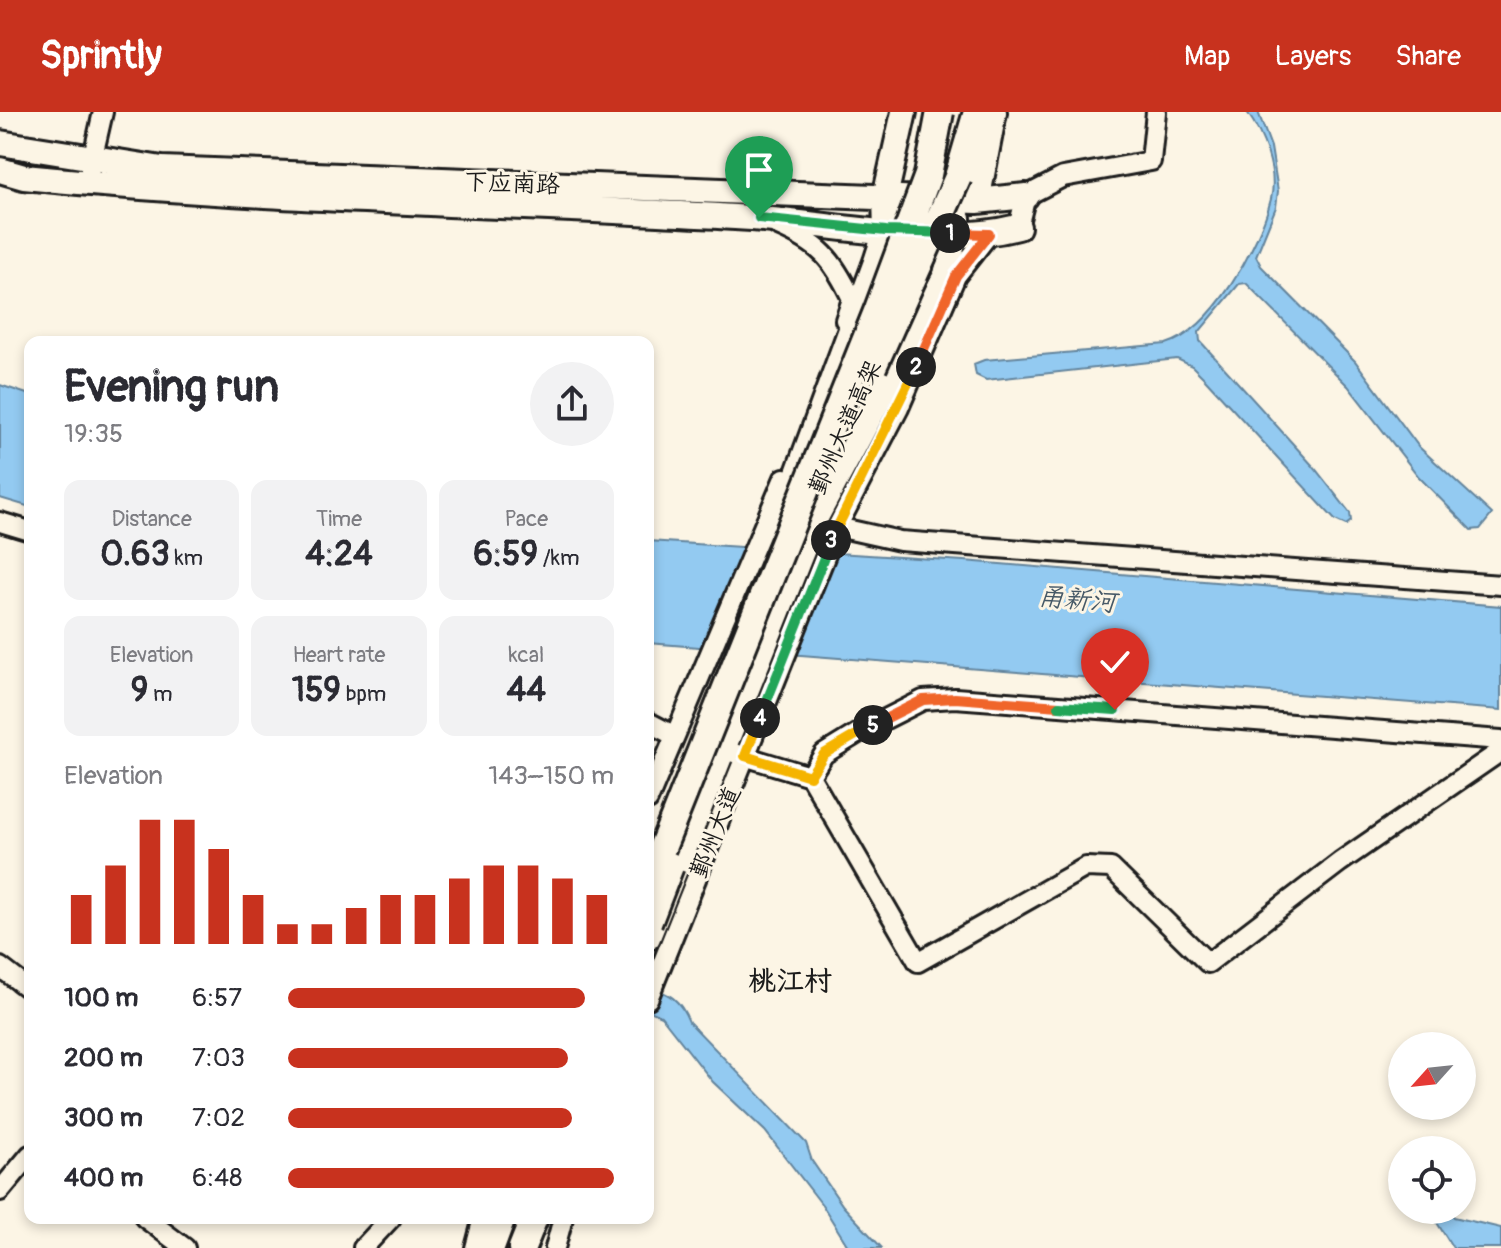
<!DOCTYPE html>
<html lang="en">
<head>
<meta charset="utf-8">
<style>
  body { margin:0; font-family:Pangolin,"LXGW WenKai TC",sans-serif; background:#f2f2f3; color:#2b2b33; height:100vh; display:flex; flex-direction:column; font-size:30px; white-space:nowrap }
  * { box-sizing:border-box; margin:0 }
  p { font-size:26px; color:#7c7c81 }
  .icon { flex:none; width:44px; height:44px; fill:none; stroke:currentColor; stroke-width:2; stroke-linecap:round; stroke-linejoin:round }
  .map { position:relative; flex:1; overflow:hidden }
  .panel { position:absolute; left:24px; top:224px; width:630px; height:888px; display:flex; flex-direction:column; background:#fff; border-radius:16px; box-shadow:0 4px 12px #0003 }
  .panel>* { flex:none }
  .needle { width:52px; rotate:243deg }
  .controls { position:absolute; left:1388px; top:920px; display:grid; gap:16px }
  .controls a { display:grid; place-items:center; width:88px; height:88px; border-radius:50%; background:#fff; box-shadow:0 4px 12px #0003; font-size:40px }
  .pin { position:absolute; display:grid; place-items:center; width:68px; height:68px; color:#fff; margin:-82px -34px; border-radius:50% 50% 50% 0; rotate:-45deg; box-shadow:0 0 8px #0007 }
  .pin .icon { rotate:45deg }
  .km { position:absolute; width:40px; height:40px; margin:-20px; border-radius:50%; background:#222; color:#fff; font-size:22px; line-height:40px; text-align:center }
  .round { display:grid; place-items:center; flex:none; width:84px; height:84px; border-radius:42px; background:#f2f2f3 }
  .headline { display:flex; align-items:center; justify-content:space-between; height:136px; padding:0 40px }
  h1 { font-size:44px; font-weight:700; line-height:60px }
  .metrics { display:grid; grid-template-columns:repeat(3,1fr); gap:12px; height:136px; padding:8px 40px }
  .metrics div { display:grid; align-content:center; border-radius:16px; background:#f2f2f3; text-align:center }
  .metrics b { font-size:34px; font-weight:700 }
  .metrics small { font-size:22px; font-weight:400 }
  .metrics p { font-size:22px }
  .chart { height:224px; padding:16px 40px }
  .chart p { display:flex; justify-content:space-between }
  .chart svg { width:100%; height:144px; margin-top:8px; stroke:#c8321e; stroke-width:6 }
  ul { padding:0 40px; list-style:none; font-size:26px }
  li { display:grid; grid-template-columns:128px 96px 1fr; align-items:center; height:60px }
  li i { height:20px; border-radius:10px; background:#c8321e }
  header { display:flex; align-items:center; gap:48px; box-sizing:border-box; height:112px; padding:0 40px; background:#c8321e; color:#fff }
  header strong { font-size:38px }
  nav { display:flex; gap:44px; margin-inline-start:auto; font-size:28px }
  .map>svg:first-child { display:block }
  .water { fill:#93caf1; stroke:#63849c; stroke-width:2 }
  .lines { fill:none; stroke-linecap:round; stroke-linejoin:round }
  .minor-casing { stroke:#1c1c1c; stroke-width:24 }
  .major-casing { stroke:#1c1c1c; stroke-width:30 }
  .highway-casing { stroke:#1c1c1c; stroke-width:32 }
  .minor { stroke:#fcf5e5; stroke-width:18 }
  .major { stroke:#fcf5e5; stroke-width:24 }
  .highway { stroke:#fcf5e5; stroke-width:26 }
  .highway-bridge-casing { stroke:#1c1c1c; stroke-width:32; stroke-linecap:butt }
  .highway-bridge { stroke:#fcf5e5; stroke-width:26 }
  .split-1-casing { stroke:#fff; stroke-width:16 }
  .split-2-casing { stroke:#fff; stroke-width:16 }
  .split-3-casing { stroke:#fff; stroke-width:16 }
  .split-4-casing { stroke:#fff; stroke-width:16 }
  .split-5-casing { stroke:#fff; stroke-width:16 }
  .split-6-casing { stroke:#fff; stroke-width:16 }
  .split-7-casing { stroke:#fff; stroke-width:16 }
  .split-1 { stroke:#22a559; stroke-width:10 }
  .split-2 { stroke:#f0652b; stroke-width:10 }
  .split-3 { stroke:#f5b400; stroke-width:10 }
  .split-4 { stroke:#22a559; stroke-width:10 }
  .split-5 { stroke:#f5b400; stroke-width:10 }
  .split-6 { stroke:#f0652b; stroke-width:10 }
  .split-7 { stroke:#22a559; stroke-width:10 }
  .labels { text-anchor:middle; stroke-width:6; stroke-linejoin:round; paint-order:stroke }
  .street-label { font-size:24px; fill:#1c1c1c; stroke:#fcf5e5 }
  .water-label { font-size:26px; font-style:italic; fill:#465967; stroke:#fcf5e5 }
  .quarter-label { font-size:28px; font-weight:bold; fill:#1c1c1c; stroke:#fcf5e5 }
</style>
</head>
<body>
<header>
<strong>Sprintly</strong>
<nav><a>Map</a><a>Layers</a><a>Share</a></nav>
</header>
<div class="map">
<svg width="1501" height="1136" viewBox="0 0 1501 1136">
  <rect width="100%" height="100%" fill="#fcf5e5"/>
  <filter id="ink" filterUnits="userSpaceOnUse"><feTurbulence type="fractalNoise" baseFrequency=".0125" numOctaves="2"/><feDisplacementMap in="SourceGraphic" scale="16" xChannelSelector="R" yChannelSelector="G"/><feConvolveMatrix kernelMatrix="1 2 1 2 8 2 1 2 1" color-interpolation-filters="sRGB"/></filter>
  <g filter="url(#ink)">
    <!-- water -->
    <path class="water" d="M1247,0H1258L1271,35L1278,79L1276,95L1256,144L1261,154L1355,249L1419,335L1492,402L1480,417L1471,418L1419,365L1348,274L1246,171L1239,172L1199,220L1200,229L1313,354L1350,401L1351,409L1346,413L1335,408L1205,267L1192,254L1177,247L986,268L976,263L974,252L984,248L1166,232C1213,218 1259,134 1271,87C1278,58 1263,23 1247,0Z
      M0,273L30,283V395L0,386Z
      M648,429L964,449L1501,494V598L648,531Z
      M648,874C670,882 680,887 689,910L806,1031L812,1049L843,1094L882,1136H849L823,1094L765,1019L713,970L661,904L648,898Z
      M1429,1098H1449L1454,1105L1501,1116V1136H1453Z"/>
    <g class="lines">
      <!-- minor casing -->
      <g class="minor-casing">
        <path id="minor" d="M90,57L103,0
          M778,114C820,132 833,147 852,187L845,208
          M1018,115L1026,84L1063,65L1151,49L1156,0
          M0,410L30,419
          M837,415L900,429L1501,473
          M648,610L675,624
          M724,638L810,664L918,850L1086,755L1111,756L1208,851L1340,750L1501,639
          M810,664L824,642L858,621L923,588L955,586L1501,628
          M648,688L784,366
          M0,855L30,878
          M648,887L837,415L899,296L956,164L989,122
          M0,1079L30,1043
          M145,1106L185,1136
          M363,1136L391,1106
          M475,1136L483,1106
          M555,1136L563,1106"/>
      </g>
      <!-- major casing -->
      <g class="major-casing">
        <path id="major" d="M0,31L162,57L977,89L1026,84
          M0,58L24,65C260,88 498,92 735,105C824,109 931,137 1018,115
          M977,89L994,0
          M781,407L876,150L886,119L885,85L904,0
          M648,825L814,409L946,163L958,106
          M492,1136L503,1106"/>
      </g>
      <!-- highway casing -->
      <g class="highway-casing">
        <path id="highway" d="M958,65L977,0
          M522,1136L534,1106"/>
      </g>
      <!-- minor -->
      <use href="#minor" class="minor"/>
      <!-- major -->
      <use href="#major" class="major"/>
      <!-- highway -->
      <use href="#highway" class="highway"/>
      <!-- highway-bridge casing -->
      <g class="highway-bridge-casing">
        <path id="highway-bridge" d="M873,255L958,65
          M648,771L878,197L928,63L940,0
          M648,811L670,754"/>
      </g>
      <!-- highway-bridge -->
      <use href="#highway-bridge" class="highway-bridge"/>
    </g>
  </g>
  <g class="lines" filter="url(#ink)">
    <!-- split-1 casing -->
    <g class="split-1-casing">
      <path id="split-1" d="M759,106L886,119L950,121"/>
    </g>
    <!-- split-2 casing -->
    <g class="split-2-casing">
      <path id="split-2" d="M916,255L956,164L989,122L950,121"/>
    </g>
    <!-- split-3 casing -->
    <g class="split-3-casing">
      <path id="split-3" d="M831,428L916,255"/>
    </g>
    <!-- split-4 casing -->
    <g class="split-4-casing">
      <path id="split-4" d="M760,606L831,428"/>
    </g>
    <!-- split-5 casing -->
    <g class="split-5-casing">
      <path id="split-5" d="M760,606L745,644L810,664L824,642L873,613"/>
    </g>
    <!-- split-6 casing -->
    <g class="split-6-casing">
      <path id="split-6" d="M873,613L923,588L955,586L1059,594"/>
    </g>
    <!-- split-7 casing -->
    <g class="split-7-casing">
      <path id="split-7" d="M1059,594L1115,598"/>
    </g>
    <!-- split-1 -->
    <use href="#split-1" class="split-1"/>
    <!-- split-2 -->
    <use href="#split-2" class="split-2"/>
    <!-- split-3 -->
    <use href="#split-3" class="split-3"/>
    <!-- split-4 -->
    <use href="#split-4" class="split-4"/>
    <!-- split-5 -->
    <use href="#split-5" class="split-5"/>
    <!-- split-6 -->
    <use href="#split-6" class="split-6"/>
    <!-- split-7 -->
    <use href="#split-7" class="split-7"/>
  </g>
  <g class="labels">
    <!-- street labels -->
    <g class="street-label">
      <text transform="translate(512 71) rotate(2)" y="8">下应南路</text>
      <text transform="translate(845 315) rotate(-66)" y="8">鄞州大道高架</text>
      <text transform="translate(715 720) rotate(-68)" y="8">鄞州大道</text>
    </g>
    <!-- water labels -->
    <g class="water-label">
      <text transform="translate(1077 487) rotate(5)" y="9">甬新河</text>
    </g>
    <!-- quarter labels -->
    <g class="quarter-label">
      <text x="790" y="878">桃江村</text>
    </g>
  </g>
</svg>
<div class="controls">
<a><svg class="needle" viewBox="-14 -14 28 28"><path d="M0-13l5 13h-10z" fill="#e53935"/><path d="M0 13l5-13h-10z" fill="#7c7c81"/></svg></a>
<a><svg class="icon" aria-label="locate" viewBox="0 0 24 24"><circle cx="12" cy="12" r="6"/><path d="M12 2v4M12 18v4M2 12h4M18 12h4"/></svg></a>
</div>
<div class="pin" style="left:759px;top:106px;background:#1e9e55"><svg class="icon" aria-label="arrive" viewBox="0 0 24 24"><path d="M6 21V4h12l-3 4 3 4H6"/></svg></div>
<div class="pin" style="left:1115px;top:598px;background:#d93025"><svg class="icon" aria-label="check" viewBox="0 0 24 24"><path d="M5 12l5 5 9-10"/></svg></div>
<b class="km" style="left:950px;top:121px">1</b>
<b class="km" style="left:916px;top:255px">2</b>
<b class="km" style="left:831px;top:428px">3</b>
<b class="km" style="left:760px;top:606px">4</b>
<b class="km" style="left:873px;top:613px">5</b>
<section class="panel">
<div class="headline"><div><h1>Evening run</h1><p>19:35</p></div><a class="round"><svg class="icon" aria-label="share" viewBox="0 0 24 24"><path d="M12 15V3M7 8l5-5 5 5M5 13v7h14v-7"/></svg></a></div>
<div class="metrics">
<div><p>Distance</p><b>0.63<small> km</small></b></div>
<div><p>Time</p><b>4:24</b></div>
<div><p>Pace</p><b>6:59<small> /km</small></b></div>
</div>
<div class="metrics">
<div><p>Elevation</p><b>9<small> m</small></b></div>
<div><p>Heart rate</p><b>159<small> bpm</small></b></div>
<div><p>kcal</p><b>44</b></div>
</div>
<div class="chart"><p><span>Elevation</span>143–150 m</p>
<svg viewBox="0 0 160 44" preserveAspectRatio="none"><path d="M5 44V29M15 44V20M25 44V6M35 44V6M45 44V15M55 44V29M65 44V38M75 44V38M85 44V33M95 44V29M105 44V29M115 44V24M125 44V20M135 44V20M145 44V24M155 44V29"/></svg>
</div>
<ul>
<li><b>100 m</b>6:57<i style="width:91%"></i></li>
<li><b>200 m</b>7:03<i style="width:86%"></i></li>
<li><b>300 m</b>7:02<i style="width:87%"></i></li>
<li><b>400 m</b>6:48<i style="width:100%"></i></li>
</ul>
</section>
</div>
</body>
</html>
